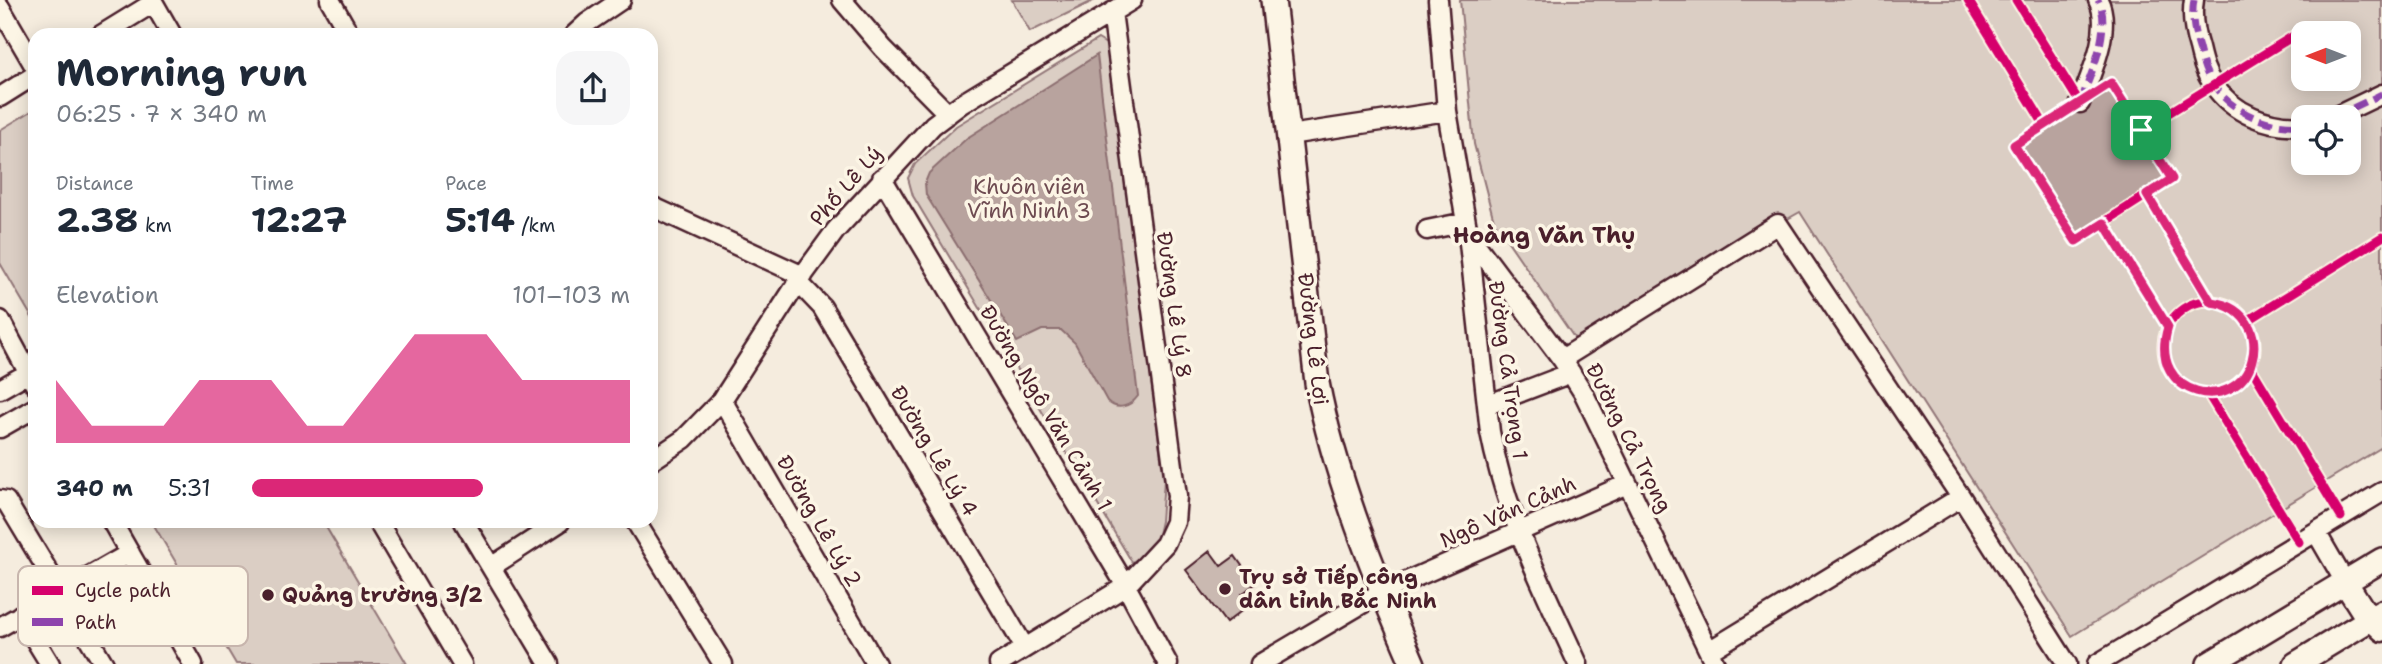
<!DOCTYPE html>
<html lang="en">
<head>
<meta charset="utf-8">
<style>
  body { margin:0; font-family:"Shantell Sans",sans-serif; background:#f6f6f7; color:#1f2937; height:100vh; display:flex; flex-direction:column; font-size:26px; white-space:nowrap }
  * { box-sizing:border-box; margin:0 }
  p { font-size:23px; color:#747a83 }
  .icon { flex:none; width:38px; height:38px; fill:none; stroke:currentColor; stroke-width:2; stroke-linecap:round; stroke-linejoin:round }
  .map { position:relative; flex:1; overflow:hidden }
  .sheet { position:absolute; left:28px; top:28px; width:630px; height:500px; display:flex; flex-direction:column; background:#fff; border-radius:21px; box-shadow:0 4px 18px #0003 }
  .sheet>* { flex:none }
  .needle { width:46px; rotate:270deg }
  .tools { position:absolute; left:2291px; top:21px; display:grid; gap:14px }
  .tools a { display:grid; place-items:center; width:70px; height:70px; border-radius:14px; background:#fff; box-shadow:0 4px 18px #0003; font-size:35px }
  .pin { position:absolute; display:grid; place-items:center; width:60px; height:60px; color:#fff; margin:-30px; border-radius:14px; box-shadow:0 4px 10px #0006 }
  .round { display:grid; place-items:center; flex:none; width:74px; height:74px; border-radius:21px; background:#f6f6f7 }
  .headline { display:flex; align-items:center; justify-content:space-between; height:119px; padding:0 28px }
  h1 { font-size:38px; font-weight:700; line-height:52px }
  .stats { display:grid; grid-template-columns:repeat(3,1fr); gap:10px; height:119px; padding:7px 28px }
  .stats div { display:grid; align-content:center }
  .stats b { font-size:35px; font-weight:700 }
  .stats small { font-size:19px; font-weight:400 }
  .stats p { font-size:19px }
  .chart { height:196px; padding:14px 28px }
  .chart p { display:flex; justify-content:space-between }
  .chart svg { width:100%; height:126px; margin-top:7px; fill:#db2777; opacity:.7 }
  ul { padding:0 28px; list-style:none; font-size:23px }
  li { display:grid; grid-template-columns:112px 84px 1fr; align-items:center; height:52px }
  li i { height:18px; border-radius:9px; background:#db2777 }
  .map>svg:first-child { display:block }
  .green { fill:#dbcec4; stroke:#927678; stroke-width:2; fill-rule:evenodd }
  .water { fill:#b8a39e; stroke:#8c6e70; stroke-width:2 }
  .building { fill:#cab9b1; stroke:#4a1f2b; stroke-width:2 }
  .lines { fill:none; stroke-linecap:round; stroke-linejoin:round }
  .minor-casing { stroke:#4a1f2b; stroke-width:23 }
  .major-casing { stroke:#4a1f2b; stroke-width:28 }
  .minor { stroke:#fcf5e5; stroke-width:18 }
  .major { stroke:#fcf5e5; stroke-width:23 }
  .quiet { stroke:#8e44ad; stroke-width:7; stroke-dasharray:14 7; stroke-linecap:butt }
  .cycleway-casing { stroke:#fcf5e5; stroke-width:13 }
  .cycleway { stroke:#d6006c; stroke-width:9 }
  .route-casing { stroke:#fff; stroke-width:14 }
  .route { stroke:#db2777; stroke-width:9 }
  .poi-dot { fill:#4a1f2b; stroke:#fcf5e5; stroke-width:2.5 }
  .labels { text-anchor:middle; stroke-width:7; stroke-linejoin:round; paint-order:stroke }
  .street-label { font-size:21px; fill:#4a1f2b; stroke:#fcf5e5 }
  .park-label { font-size:21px; fill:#6e4b51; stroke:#fcf5e5 }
  .poi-label { font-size:21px; font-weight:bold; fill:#4a1f2b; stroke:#fcf5e5; text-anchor:start }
  .neighbourhood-label { font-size:23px; font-weight:bold; fill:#4a1f2b; stroke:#fcf5e5 }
  .key { fill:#fcf5e5; stroke:#c7b5ad; stroke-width:2 }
  .key-label { font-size:19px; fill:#4a1f2b }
</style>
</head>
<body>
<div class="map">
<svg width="2382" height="664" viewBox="0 0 2382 664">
  <rect width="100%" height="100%" fill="#f5ecde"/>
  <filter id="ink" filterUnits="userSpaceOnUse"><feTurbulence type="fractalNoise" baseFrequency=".0143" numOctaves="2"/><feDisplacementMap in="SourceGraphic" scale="14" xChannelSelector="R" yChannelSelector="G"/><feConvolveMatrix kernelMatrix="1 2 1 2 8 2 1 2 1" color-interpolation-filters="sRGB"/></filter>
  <g filter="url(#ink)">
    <!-- green -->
    <path class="green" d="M1012,0H1095L1030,32Z
      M1460,0H2382V447L2072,636L1800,212L1575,339L1494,221L1474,144ZM2303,33H2348V79H2303ZM2303,117H2348V163H2303Z
      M1098,39L1108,45L1164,480L1161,521L1155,548L1132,562L913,196L908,178L915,164L956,126Z
      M35,109V320L34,321L0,263V130Z
      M152,522H323L407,664H236Z"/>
    <!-- water -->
    <path class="water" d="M1097,55L1138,396C1130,407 1117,411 1107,401L1075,343L1061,330H1042L1017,342L926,195L925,183L929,173L967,138Z
      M2111,83L2172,179L2075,241L2014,145Z"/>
    <!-- building -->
    <path class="building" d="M1210,551L1221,566L1235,556L1255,584L1242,594L1250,604L1226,623L1186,570Z"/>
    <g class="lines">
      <!-- minor casing -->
      <g class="minor-casing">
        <path id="minor" d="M152,0L172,35
          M330,0L350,35
          M842,0L883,48L948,114
          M1438,0L1447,111L1468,234L1562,359L1584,394L1715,664
          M2194,0C2191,17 2194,32 2199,48C2202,61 2205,73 2213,84C2232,113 2269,128 2303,125
          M0,7L35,67
          M101,35L153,3
          M574,35L587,23L621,0
          M0,97L35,75
          M2080,103C2090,76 2113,28 2098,0
          M2334,117L2382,94
          M1289,135L1447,111
          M882,178L1126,586L1168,664
          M651,206L803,276
          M1427,230L1466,222
          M1468,234L1490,432C1506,516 1543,587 1578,664
          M798,282L822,307L1025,648
          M0,320L35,385
          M1562,359L1778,224L1961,497L2067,664
          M0,389L35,369
          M722,400L876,664
          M1487,405L1571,373
          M0,428L35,408
          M651,461L684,439L722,400L798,282L836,230L933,125L961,104L1132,0
          M0,500L6,501L104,664
          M112,522L193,664
          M378,522L462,664
          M464,522L549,664
          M636,522L723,664
          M2316,532L2345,582
          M491,567L560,522
          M20,615L50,664
          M2369,620L2382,632
          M0,627L130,553
          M1709,651L1961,497
          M999,664L1126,586L1165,544L1175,522L1177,496L1112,12
          M1260,664L1382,592L1627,484
          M2097,664L2382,492"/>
      </g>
      <!-- major casing -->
      <g class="major-casing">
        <path id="major" d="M1273,0L1317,383C1335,477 1375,576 1413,664
          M2345,582L2369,620
          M2209,664L2382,560
          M2296,664L2382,612"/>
      </g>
      <!-- minor -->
      <use href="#minor" class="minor"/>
      <!-- major -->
      <use href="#major" class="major"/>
      <!-- quiet -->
      <path class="quiet" d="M2194,0C2191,17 2194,32 2199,48C2202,61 2205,73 2213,84C2232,113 2269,128 2303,125
        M2080,103C2090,76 2113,28 2098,0
        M2334,117L2382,94"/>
      <!-- cycleway casing -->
      <g class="cycleway-casing">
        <path id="cycleway" d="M1968,0L2045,126
          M2016,0L2080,103
          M2111,83L2172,179L2075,241L2014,145Z
          M2141,130L2298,33L2303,34
          M2147,195L2212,302
          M2104,223L2168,327
          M2163 347a46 46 0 1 1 92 0a46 46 0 1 1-92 0Z
          M2247,321L2382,237
          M2250,366L2341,517
          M2208,394L2299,542"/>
      </g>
      <!-- cycleway -->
      <use href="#cycleway" class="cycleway"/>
    </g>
  </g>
  <g class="lines" filter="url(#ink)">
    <!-- route casing -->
    <g class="route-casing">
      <path id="route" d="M2111,83L2172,179L2147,195L2211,302C2228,304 2242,312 2250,328C2255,339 2255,349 2252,360C2238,416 2146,398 2168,327L2104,223L2076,241L2014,145Z"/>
    </g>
    <!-- route -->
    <use href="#route" class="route"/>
  </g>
  <!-- markers -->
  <g class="poi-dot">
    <circle cx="1225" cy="589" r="7"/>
    <circle cx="268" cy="595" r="7"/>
  </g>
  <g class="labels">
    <!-- street labels -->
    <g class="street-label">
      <text transform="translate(846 186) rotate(-49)" y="7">Phố Lê Lý</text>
      <text transform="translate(1174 305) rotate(82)" y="7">Đường Lê Lý 8</text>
      <text transform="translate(1313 339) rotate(83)" y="7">Đường Lê Lợi</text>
      <text transform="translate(1508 370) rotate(82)" y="7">Đường Cả Trọng 1</text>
      <text transform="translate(1046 408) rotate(59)" y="7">Đường Ngô Văn Cảnh 1</text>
      <text transform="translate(1629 438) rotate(63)" y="7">Đường Cả Trọng</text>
      <text transform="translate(934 451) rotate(59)" y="7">Đường Lê Lý 4</text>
      <text transform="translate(1508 512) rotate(-24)" y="7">Ngô Văn Cảnh</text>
      <text transform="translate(819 521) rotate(60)" y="7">Đường Lê Lý 2</text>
    </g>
    <!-- park labels -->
    <g class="park-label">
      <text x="1029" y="194">Khuôn viên<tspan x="1029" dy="24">Vĩnh Ninh 3</tspan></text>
    </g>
    <!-- poi labels -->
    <g class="poi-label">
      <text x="1239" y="584">Trụ sở Tiếp công<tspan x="1239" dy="24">dân tỉnh Bắc Ninh</tspan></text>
      <text x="282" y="602">Quảng trường 3/2</text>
    </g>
    <!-- neighbourhood labels -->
    <g class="neighbourhood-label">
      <text x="1544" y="243">Hoàng Văn Thụ</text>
    </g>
  </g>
  <!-- legend -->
  <rect x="18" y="566" width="230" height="80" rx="10" class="key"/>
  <rect x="32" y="586" width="31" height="9" fill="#d6006c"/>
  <rect x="32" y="618" width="31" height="8" fill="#8e44ad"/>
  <g class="key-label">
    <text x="75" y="597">Cycle path</text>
    <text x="75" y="629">Path</text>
  </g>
</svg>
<div class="tools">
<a><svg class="needle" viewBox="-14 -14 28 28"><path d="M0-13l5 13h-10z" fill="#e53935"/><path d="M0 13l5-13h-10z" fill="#747a83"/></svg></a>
<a><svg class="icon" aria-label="locate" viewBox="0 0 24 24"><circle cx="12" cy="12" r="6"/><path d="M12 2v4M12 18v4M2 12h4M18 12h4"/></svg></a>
</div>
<div class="pin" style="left:2141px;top:130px;background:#1e9e55"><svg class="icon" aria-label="arrive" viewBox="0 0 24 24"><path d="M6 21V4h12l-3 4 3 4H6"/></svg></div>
<section class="sheet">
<div class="headline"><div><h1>Morning run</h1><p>06:25 · 7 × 340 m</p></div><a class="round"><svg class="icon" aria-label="share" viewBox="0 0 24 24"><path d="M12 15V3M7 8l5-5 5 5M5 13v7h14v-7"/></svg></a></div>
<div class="stats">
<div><p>Distance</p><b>2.38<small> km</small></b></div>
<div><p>Time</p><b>12:27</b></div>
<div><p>Pace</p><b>5:14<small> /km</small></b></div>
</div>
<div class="chart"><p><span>Elevation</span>101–103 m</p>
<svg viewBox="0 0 160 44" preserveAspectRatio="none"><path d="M0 44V22L10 38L20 38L30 38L40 22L50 22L60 22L70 38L80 38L90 22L100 6L110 6L120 6L130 22L140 22L150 22L160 22V44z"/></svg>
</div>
<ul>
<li><b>340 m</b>5:31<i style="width:61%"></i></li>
</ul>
</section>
</div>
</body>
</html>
